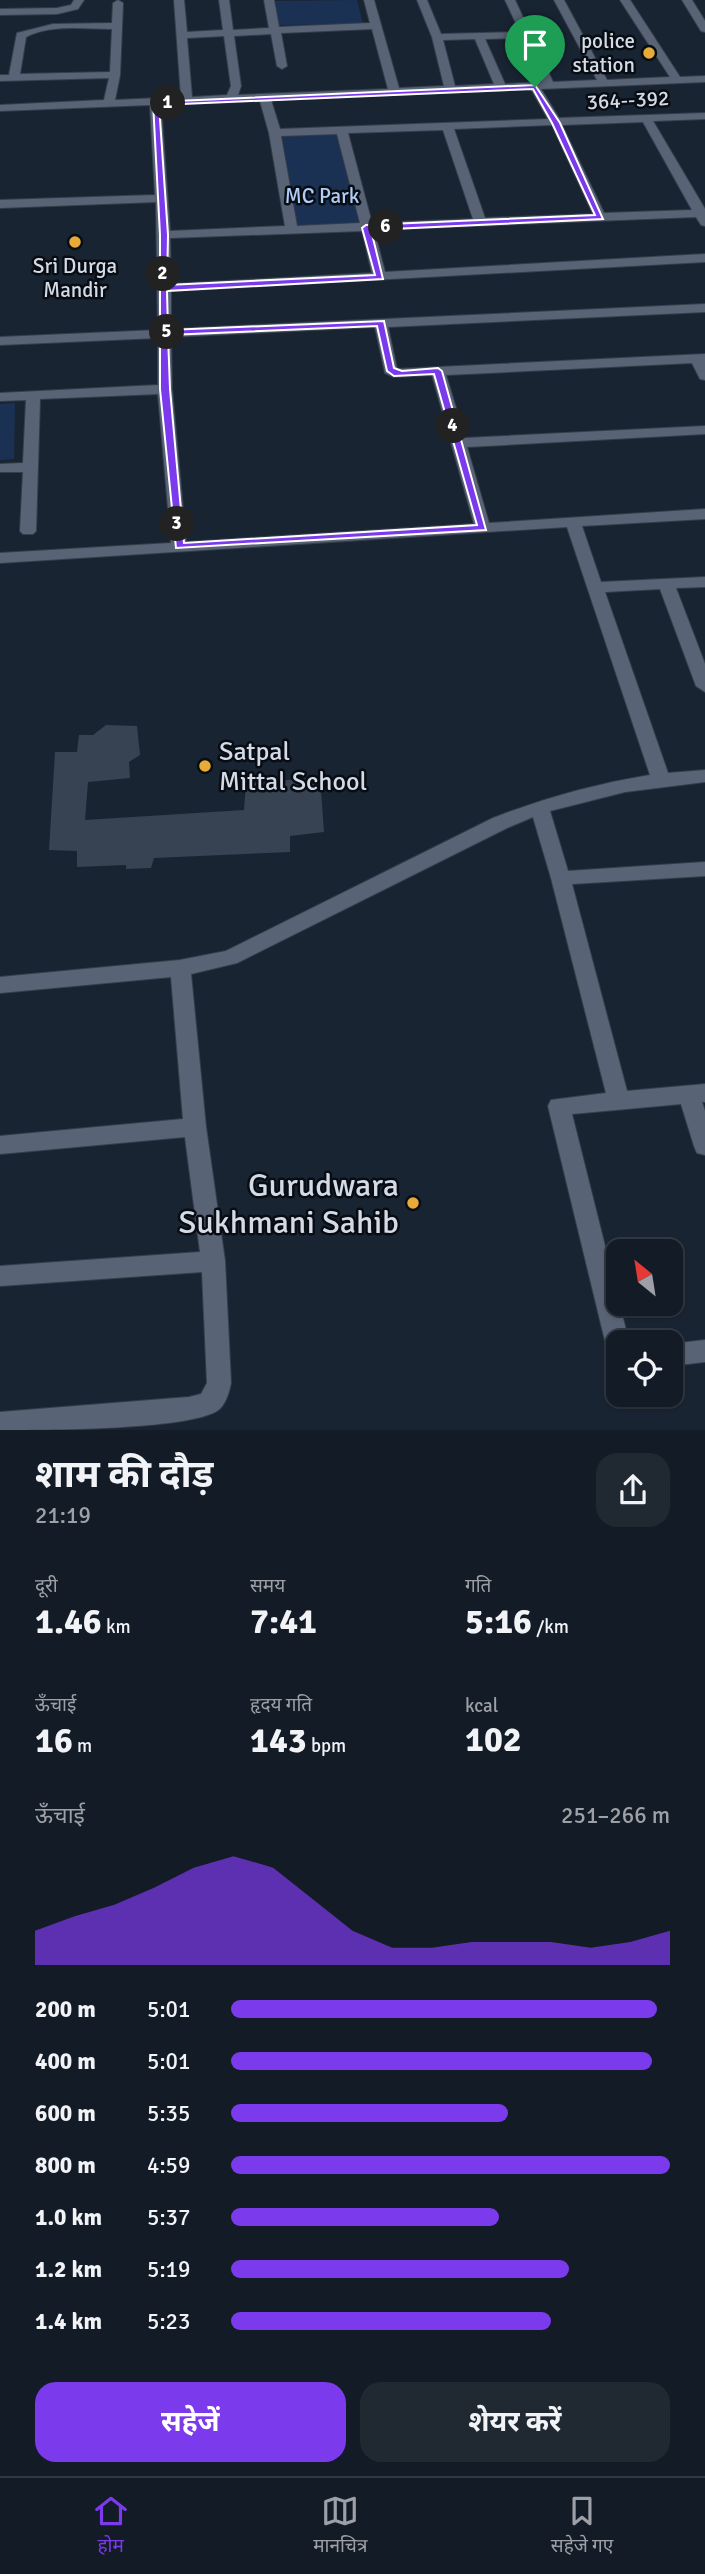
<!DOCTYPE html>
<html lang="hi">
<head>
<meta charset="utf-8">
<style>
  body { margin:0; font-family:Signika,"Noto Sans Devanagari",sans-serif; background:#202832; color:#f1f3f6; height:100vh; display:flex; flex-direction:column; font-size:26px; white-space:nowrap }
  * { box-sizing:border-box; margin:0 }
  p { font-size:23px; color:#9da1a7 }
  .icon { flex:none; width:38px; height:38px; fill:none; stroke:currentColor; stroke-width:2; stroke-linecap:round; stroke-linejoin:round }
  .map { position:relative; height:1430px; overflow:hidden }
  .drawer { display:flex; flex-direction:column; background:#131b26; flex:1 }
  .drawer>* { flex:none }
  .needle { width:46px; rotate:330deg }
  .controls { position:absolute; left:606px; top:1239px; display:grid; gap:14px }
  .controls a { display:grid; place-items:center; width:77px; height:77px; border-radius:14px; background:#131b26; box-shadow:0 2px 5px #0004,0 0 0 2px #323943; font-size:35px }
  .pin { position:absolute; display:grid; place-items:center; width:60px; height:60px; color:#fff; margin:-72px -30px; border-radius:50% 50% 50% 0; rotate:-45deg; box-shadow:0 0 7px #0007 }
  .pin .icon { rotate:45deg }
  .km { position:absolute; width:35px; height:35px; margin:-18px; border-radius:50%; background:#222; color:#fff; font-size:19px; line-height:35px; text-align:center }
  .round { display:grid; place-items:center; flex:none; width:74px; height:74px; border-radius:21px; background:#202832 }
  .headline { display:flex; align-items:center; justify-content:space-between; height:119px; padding:0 35px }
  h1 { font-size:38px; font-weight:700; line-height:52px }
  .figures { display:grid; grid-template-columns:repeat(3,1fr); gap:10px; height:119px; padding:7px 35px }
  .figures div { display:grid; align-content:center }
  .figures b { font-size:35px; font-weight:700 }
  .figures small { font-size:19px; font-weight:400 }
  .figures p { font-size:19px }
  .chart { height:196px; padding:14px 35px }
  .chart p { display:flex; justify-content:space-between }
  .chart svg { width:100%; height:126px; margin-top:7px; fill:#7c3aed; opacity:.7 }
  .button { display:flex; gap:14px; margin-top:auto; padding:14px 35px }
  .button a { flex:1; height:80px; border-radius:21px; background:#7c3aed; color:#fff; font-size:28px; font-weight:700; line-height:80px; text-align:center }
  .button a+a { background:#202832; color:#f1f3f6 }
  ul { padding:0 35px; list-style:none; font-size:23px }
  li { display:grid; grid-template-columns:112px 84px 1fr; align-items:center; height:52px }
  li i { height:18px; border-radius:9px; background:#7c3aed }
  .tabs { display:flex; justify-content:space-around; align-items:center; height:98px; border-top:2px solid #323943; background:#131b26; font-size:19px; color:#9da1a7 }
  .tabs a { display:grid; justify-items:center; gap:4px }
  .tabs .on { color:#7c3aed }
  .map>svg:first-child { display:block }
  .green { fill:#1b3153 }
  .building { fill:#374253 }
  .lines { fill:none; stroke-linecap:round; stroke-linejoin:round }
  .street-casing { stroke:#373e4b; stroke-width:2 }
  .street { fill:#586476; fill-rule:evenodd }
  .route { fill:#7c3aed; stroke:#fff; stroke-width:2; fill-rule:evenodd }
  .poi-dot { fill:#e9ab37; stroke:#080d14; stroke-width:2.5 }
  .labels { text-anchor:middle; stroke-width:5; stroke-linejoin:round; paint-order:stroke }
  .far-poi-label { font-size:21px; fill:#d4dbe6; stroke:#080d14; text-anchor:end }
  .far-street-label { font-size:21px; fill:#d4dbe6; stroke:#080d14 }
  .far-park-label { font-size:21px; fill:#b1ccf6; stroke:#080d14 }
  .poi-label { font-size:26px; fill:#d4dbe6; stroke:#080d14; text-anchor:start }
  .near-poi-label { font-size:32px; fill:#d4dbe6; stroke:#080d14; text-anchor:end }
</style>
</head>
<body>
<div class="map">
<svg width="705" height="1430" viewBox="0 0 705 1430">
  <rect width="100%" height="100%" fill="#192433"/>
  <!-- green -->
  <path class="green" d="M357,0L363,24L279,25L275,1Z
    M337,134L360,225L297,226L282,136Z
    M15,403L14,459L0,460V404Z"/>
  <!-- building -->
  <path class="building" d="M106,725L137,726L140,755L129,762L130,778L88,782L85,820L244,810L246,784L320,777L324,832L290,836V852L154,858L151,868L126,869V865L77,867V851L49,850L55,752H77L79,735H93Z"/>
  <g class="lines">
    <!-- street casing -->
    <g class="street-casing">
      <path id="street" d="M74,0H84L78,9L57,14L0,15V9L57,8L71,5Z
        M118,0L123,3L120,75L115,100L181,97L174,0H184L187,32L223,30L219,0H229L233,30L269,28L264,0H274L279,27L370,23L364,0H374L399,88L444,86L432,37L417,0H427L441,34L520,32L505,0H515L553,82L597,80L554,0H564L607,80L670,77L620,0H630L680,77L705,76V82L541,89L559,118L705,113V119L653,121L705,209V226L701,225L696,217L374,230L385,272L705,254V262L171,291V329L705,304V312L388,327L397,369L705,354V380L700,379L692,363L446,375L465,438L705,426V434L467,447L489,523L705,509V519L582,526L601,582L705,577V587L676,588L705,664V692L696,686L660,589L605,592L668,773L705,770V782L625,792L550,811L568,871L705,862V876L572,884L627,1091L705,1084V1102H702L705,1111V1155L697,1153L694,1146L681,1104L572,1114L629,1342H618V1356L609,1353L606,1345L548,1106L551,1100L606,1093L551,878L533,817L507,828L237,963L191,974L206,1127L225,1261L231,1383C229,1393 225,1406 217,1411C186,1430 42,1430 0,1430V1412L189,1397L201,1394L207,1383L202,1272L0,1286V1266L200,1252L185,1137L0,1154V1136L183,1119L171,977L0,993V977L180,960L226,951L493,818C544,798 595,784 650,775L567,527L0,563V553L171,543L158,394L40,399L36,531L33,534H23L20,531L23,472H0V464L23,463L26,400L0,401V393L158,385V338L0,345V337L158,330L156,202L0,208V200L155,195L150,105L0,111V105L104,100L109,78L0,81V75H9L17,33L53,24L112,23L113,3ZM112,29L110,72L20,74L26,37C51,24 85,29 112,29ZM372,29L388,89L238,95L241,86L234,36L271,34L277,66L282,69L287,66L281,33ZM224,36L231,86L227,95L192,97L187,38ZM522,38L542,82L505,84L485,39ZM475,39L494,84L455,86L443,40ZM531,89L548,119L280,129L271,100ZM260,101L269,133L285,226L170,231L161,105ZM643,122L692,210L604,213L562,125ZM552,125L593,214L485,218L454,129ZM443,130L473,219L372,223L348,133ZM337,134L360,223L297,226L281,136ZM362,231L372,273L171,284L170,238ZM375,327L385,373L394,377L432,375L474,524L186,542L172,389L171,337Z
        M682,0H692L705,21V32L701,31Z
        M705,1340V1362L670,1366V1344Z"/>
    </g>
    <!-- street -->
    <use href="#street" class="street"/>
  </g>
  <!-- route -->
  <path class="route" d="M535,85L560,123L603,219L371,230L383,279L167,291L168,330L384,321L394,368L402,371L438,368L442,371L486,530L176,548L160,389V235L153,102ZM533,89L552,123L595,215L366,225L362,228L375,275L167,285L168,235L159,105ZM377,326L387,371L394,376L434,374L477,525L184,543L170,389L168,335Z"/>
  <!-- markers -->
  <g class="poi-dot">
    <circle cx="649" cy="53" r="7"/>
    <circle cx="75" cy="242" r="7"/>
    <circle cx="205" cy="766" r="7"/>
    <circle cx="413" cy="1203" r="7"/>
  </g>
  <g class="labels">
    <!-- far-poi labels -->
    <g class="far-poi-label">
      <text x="635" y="48">police<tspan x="635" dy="24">station</tspan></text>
      <text x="75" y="273" text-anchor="middle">Sri Durga<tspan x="75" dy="24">Mandir</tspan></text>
    </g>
    <!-- far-street labels -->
    <g class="far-street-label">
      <text transform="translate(628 100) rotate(-3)" y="7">364--392</text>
    </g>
    <!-- far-park labels -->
    <g class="far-park-label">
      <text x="322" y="203">MC Park</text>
    </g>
    <!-- poi labels -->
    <g class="poi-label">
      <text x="219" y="760">Satpal<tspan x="219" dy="30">Mittal School</tspan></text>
    </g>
    <!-- near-poi labels -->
    <g class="near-poi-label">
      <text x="399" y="1196">Gurudwara<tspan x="399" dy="37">Sukhmani Sahib</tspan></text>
    </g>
  </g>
</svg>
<div class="controls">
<a><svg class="needle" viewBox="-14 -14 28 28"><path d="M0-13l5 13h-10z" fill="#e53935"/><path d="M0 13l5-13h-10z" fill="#9da1a7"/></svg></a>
<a><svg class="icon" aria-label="locate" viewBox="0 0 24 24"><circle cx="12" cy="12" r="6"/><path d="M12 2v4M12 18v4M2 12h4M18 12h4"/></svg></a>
</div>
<div class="pin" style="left:535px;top:87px;background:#1e9e55"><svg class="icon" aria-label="arrive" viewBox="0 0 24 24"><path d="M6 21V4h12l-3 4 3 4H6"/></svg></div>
<b class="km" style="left:168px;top:103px">1</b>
<b class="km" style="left:163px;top:274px">2</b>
<b class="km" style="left:177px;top:524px">3</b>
<b class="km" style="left:453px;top:426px">4</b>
<b class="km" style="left:167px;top:332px">5</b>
<b class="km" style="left:386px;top:227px">6</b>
</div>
<section class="drawer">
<div class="headline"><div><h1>शाम की दौड़</h1><p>21:19</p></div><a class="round"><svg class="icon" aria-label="share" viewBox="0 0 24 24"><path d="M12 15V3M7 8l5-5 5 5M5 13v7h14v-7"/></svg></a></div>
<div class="figures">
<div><p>दूरी</p><b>1.46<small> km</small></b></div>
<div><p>समय</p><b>7:41</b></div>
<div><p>गति</p><b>5:16<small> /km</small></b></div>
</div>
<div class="figures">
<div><p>ऊँचाई</p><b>16<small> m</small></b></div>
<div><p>हृदय गति</p><b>143<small> bpm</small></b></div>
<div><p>kcal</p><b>102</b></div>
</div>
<div class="chart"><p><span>ऊँचाई</span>251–266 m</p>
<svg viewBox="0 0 160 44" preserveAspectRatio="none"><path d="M0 44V32L10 27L20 23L30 17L40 10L50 6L60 10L70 21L80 32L90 38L100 38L110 36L120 36L130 36L140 38L150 36L160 32V44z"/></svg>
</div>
<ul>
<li><b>200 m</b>5:01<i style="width:97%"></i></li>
<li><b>400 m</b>5:01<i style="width:96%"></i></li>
<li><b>600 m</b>5:35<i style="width:63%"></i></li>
<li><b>800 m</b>4:59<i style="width:100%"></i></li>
<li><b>1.0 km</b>5:37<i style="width:61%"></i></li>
<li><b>1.2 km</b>5:19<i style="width:77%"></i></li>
<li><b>1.4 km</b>5:23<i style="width:73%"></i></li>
</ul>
<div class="button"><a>सहेजें</a><a>शेयर करें</a></div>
</section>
<nav class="tabs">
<a class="on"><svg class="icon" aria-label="home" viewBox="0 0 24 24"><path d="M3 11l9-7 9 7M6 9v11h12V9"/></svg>होम</a>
<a><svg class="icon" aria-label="map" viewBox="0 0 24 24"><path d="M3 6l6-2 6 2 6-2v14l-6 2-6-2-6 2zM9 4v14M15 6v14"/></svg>मानचित्र</a>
<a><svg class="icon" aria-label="saved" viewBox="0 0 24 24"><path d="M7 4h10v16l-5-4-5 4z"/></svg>सहेजे गए</a>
</nav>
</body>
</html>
